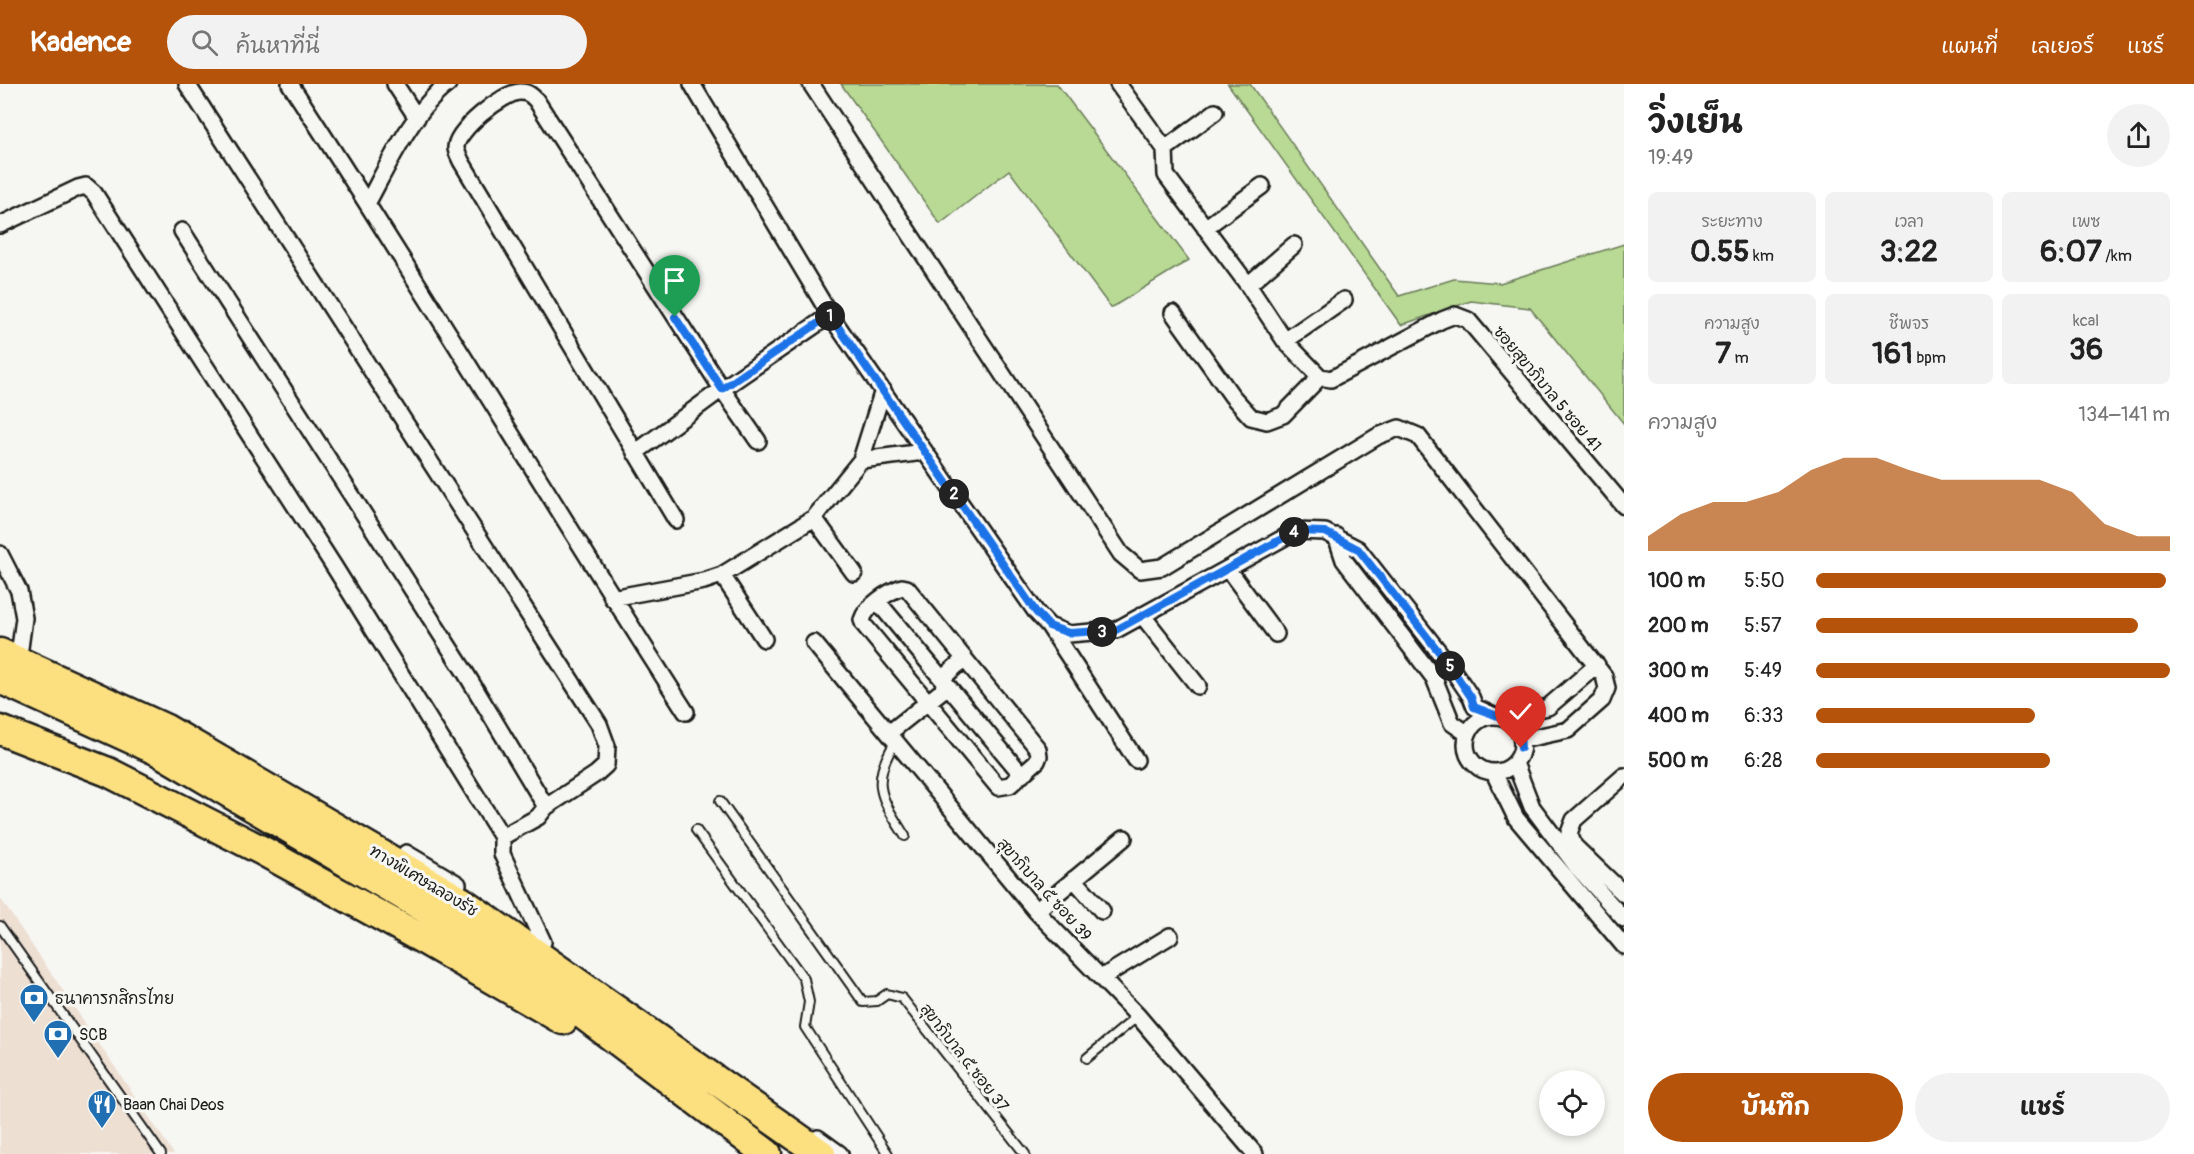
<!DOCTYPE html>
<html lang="th">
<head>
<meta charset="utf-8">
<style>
  body { margin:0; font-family:Pangolin,"Playpen Sans Thai",sans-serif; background:#f2f2f2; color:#222; height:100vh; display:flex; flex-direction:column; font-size:22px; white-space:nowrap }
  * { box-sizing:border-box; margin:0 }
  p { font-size:20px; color:#767676 }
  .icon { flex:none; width:33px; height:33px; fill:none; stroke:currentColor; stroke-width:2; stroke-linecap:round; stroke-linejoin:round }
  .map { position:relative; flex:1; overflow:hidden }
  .sheet { display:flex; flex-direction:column; background:#fff; width:570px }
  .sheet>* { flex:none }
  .buttons { position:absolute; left:1539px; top:986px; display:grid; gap:12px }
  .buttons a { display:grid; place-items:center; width:66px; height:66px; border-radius:50%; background:#fff; box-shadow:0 3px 9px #0003; font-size:30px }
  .pin { position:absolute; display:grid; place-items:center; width:51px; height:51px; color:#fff; margin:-62px -26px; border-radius:50% 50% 50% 0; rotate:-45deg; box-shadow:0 0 6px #0007 }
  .pin .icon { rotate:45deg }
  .km { position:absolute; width:30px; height:30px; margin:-15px; border-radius:50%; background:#222; color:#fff; font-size:16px; line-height:30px; text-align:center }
  .round { display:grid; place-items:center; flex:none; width:63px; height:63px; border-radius:32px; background:#f2f2f2 }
  .headline { display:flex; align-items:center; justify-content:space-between; height:102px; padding:0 24px }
  h1 { font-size:33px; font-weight:700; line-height:45px }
  .metrics { display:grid; grid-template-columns:repeat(3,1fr); gap:9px; height:102px; padding:6px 24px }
  .metrics div { display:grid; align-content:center; border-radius:9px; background:#f2f2f2; text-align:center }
  .metrics b { font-size:30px; font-weight:700 }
  .metrics small { font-size:16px; font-weight:400 }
  .metrics p { font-size:16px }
  .chart { height:168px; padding:12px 24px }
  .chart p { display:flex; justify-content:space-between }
  .chart svg { width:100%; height:108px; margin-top:6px; fill:#b45309; opacity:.7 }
  .button { display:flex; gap:12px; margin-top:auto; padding:12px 24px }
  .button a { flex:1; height:69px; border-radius:36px; background:#b45309; color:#fff; font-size:24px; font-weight:700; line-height:69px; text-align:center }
  .button a+a { background:#f2f2f2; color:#222 }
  ul { padding:0 24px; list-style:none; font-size:20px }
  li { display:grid; grid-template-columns:96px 72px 1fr; align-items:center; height:45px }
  li i { height:15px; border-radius:8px; background:#b45309 }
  header { display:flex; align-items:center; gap:36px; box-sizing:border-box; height:84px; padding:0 30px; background:#b45309; color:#fff }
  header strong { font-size:28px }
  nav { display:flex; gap:33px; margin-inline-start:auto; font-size:21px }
  .search { width:420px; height:54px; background:#f2f2f2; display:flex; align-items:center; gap:15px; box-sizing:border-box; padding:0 21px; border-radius:33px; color:#767676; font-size:22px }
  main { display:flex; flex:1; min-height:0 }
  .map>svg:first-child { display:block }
  .built { fill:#eedfd3 }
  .green { fill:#b8da94; stroke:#6a7b58; stroke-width:1.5 }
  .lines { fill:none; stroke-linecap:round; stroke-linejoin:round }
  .lane-casing { stroke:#1c1c1c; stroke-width:12 }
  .street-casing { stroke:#1c1c1c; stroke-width:20 }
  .highway-casing { stroke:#1c1c1c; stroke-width:33 }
  .lane { stroke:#f6f6f2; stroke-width:8 }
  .street { stroke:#f6f6f2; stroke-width:15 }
  .highway { stroke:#fce080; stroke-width:28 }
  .route-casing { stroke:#fff; stroke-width:12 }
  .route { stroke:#1a73e8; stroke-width:8 }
  .labels { text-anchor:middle; stroke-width:6; stroke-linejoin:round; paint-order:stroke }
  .street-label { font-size:16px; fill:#1c1c1c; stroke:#f6f6f2 }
  .poi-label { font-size:16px; fill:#1c1c1c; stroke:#f6f6f2; text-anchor:start }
</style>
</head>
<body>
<header>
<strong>Kadence</strong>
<div class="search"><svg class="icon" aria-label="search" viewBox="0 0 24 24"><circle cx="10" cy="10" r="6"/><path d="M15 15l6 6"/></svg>ค้นหาที่นี่</div>
<nav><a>แผนที่</a><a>เลเยอร์</a><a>แชร์</a></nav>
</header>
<main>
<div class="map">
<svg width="1624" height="1070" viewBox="0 0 1624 1070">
  <rect width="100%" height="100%" fill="#f6f6f2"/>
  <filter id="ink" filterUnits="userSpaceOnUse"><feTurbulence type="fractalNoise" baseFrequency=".0167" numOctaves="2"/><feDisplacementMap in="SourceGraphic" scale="12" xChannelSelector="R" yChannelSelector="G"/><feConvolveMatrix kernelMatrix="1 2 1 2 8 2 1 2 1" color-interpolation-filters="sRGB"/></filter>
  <g filter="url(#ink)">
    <!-- built -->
    <path class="built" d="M0,814L174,1070H0Z"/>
    <!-- green -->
    <path class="green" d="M841,0H1057L1189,176L1111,224L1009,86L940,140Z
      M1228,0H1250L1399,212L1454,195L1500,199L1624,160V340L1530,224L1471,217L1401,241Z"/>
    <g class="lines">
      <!-- lane casing -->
      <g class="lane-casing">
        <path id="lane" d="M896,657C869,699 881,714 905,752
          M720,717L863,918L877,917L887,910L902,914L1025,1070
          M696,746L804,895L809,918L805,943L888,1070
          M0,842L161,1070
          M1087,974L1138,932"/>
      </g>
      <!-- street casing -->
      <g class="street-casing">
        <path id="street" d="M187,0L599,640L607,662L606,681L596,690L546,723
          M290,0C426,207 552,420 686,628
          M395,0L417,34
          M692,0L830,231L1036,528L1049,542L1069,550L1116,546L1296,447L1325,448L1358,465L1450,582L1471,613L1475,623L1494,632
          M811,0L1121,470L1140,486L1162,483L1378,352L1399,344L1418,352L1604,592L1607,604L1602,616L1568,646L1522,656
          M1118,0L1165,65L1166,91L1248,201L1285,257L1320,293L1331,295L1442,236L1455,231L1468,236L1624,422
          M1165,65L1215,28
          M368,118C388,81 414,25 448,0
          M0,141L78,104L86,102L94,109L335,484L502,753V770L543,858
          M1205,144L1262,102
          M182,147L465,588L546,723L538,733L502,753
          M1248,201L1294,161
          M1173,229L1232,312L1251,333L1267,337L1283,331L1320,293
          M1285,257L1344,216
          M635,369L722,305L830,231
          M861,376L924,368
          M814,434L854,489
          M676,436L461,77C460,74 456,68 456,64C455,47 504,8 520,8C528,8 531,11 536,16L722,305L758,357
          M1336,452L1344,476L1434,594L1452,639L1468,650
          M0,470L19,507L24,534L20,564
          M1228,485L1276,550
          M722,491L764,555
          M902,503L907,504L1038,665L1039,672L1037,677L1010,701L998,703L864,541L862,536C866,522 888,508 902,503Z
          M612,514L704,497L722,491L814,434L861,376L883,306
          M878,518L1022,691
          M1142,531L1198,602
          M1049,542L1136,676
          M814,559L1036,827L1138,932L1255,1070
          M1466 660a28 28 0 1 1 56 0a28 28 0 1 1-56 0Z
          M1502,633L1548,623L1597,581
          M889,649L943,606L945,592L964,575
          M1515,679L1532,723L1577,783L1624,835
          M1494,689L1516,734L1624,862
          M1624,692L1574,736L1569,749L1574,762L1624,810
          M406,769L458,800
          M1074,795L1102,827
          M1036,827L1124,754
          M1101,894L1170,852
          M818,1054L840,1070"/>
      </g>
      <!-- highway casing -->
      <g class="highway-casing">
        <path id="highway" d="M0,569L166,645L461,817L821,1070
          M0,595L158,667L504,871L767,1070
          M0,646L108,688L263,767L426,857L563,936"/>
      </g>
      <!-- lane -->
      <use href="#lane" class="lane"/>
      <!-- street -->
      <use href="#street" class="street"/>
      <!-- highway -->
      <use href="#highway" class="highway"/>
    </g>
  </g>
  <g class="lines" filter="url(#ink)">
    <!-- route casing -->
    <g class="route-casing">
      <path id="route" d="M675,233L722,305L830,231L1036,528L1049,542L1069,549L1116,546L1296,447L1325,448L1358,465L1450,582L1471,613L1474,623C1497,633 1521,634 1521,664"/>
    </g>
    <!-- route -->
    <use href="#route" class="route"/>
  </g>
  <!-- icons -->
  <defs>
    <g id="bank-pin" transform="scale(1.5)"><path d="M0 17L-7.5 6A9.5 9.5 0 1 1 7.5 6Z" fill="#1f6fb2" stroke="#f6f6f2"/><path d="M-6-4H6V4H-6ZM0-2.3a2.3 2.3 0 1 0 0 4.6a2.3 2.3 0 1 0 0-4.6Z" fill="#fff"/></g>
    <g id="restaurant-pin" transform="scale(1.5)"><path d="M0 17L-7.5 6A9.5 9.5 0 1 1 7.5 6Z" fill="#1f6fb2" stroke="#f6f6f2"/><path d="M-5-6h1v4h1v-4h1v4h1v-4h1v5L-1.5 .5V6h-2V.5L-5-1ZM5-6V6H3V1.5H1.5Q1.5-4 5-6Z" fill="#fff"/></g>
  </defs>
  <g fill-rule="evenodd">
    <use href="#bank-pin" x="34" y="914"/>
    <use href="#bank-pin" x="58" y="950"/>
    <use href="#restaurant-pin" x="102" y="1020"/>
  </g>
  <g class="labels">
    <!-- street labels -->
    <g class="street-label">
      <text transform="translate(1548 304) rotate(50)" y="6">ซอยสุขาภิบาล 5 ซอย 41</text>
      <text transform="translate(424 796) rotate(31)" y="6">ทางพิเศษฉลองรัช</text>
      <text transform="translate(1045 805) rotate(48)" y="6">สุขาภิบาล ๕ ซอย 39</text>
      <text transform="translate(965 973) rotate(52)" y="6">สุขาภิบาล ๕ ซอย 37</text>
    </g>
    <!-- poi labels -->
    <g class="poi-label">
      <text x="55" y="920">ธนาคารกสิกรไทย</text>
      <text x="79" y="956">SCB</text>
      <text x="123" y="1026">Baan Chai Deos</text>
    </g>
  </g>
</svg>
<div class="buttons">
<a><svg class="icon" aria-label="locate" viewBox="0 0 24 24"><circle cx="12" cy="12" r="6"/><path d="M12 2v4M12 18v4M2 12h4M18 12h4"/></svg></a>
</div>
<div class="pin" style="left:675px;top:233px;background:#1e9e55"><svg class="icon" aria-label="arrive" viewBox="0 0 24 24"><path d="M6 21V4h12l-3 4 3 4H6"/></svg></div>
<div class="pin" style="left:1521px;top:664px;background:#d93025"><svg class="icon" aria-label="check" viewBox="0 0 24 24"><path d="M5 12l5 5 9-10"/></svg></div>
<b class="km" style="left:830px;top:232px">1</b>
<b class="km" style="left:954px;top:410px">2</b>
<b class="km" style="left:1102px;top:548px">3</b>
<b class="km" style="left:1294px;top:448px">4</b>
<b class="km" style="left:1450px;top:582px">5</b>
</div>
<section class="sheet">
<div class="headline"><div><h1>วิ่งเย็น</h1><p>19:49</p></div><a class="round"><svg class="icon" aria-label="share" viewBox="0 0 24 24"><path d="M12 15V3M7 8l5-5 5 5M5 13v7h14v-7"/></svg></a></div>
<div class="metrics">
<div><p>ระยะทาง</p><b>0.55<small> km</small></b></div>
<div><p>เวลา</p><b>3:22</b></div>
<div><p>เพซ</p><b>6:07<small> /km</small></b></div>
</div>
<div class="metrics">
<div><p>ความสูง</p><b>7<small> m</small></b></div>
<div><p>ชีพจร</p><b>161<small> bpm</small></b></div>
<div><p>kcal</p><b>36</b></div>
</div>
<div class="chart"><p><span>ความสูง</span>134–141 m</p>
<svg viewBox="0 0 160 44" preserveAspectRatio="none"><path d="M0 44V38L10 29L20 24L30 24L40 20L50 11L60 6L70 6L80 11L90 15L100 15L110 15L120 15L130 20L140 33L150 38L160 38V44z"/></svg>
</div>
<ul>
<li><b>100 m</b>5:50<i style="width:99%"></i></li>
<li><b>200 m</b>5:57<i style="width:91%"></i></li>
<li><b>300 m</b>5:49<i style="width:100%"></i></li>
<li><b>400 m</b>6:33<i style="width:62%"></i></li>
<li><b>500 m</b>6:28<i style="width:66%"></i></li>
</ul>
<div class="button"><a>บันทึก</a><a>แชร์</a></div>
</section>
</main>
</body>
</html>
